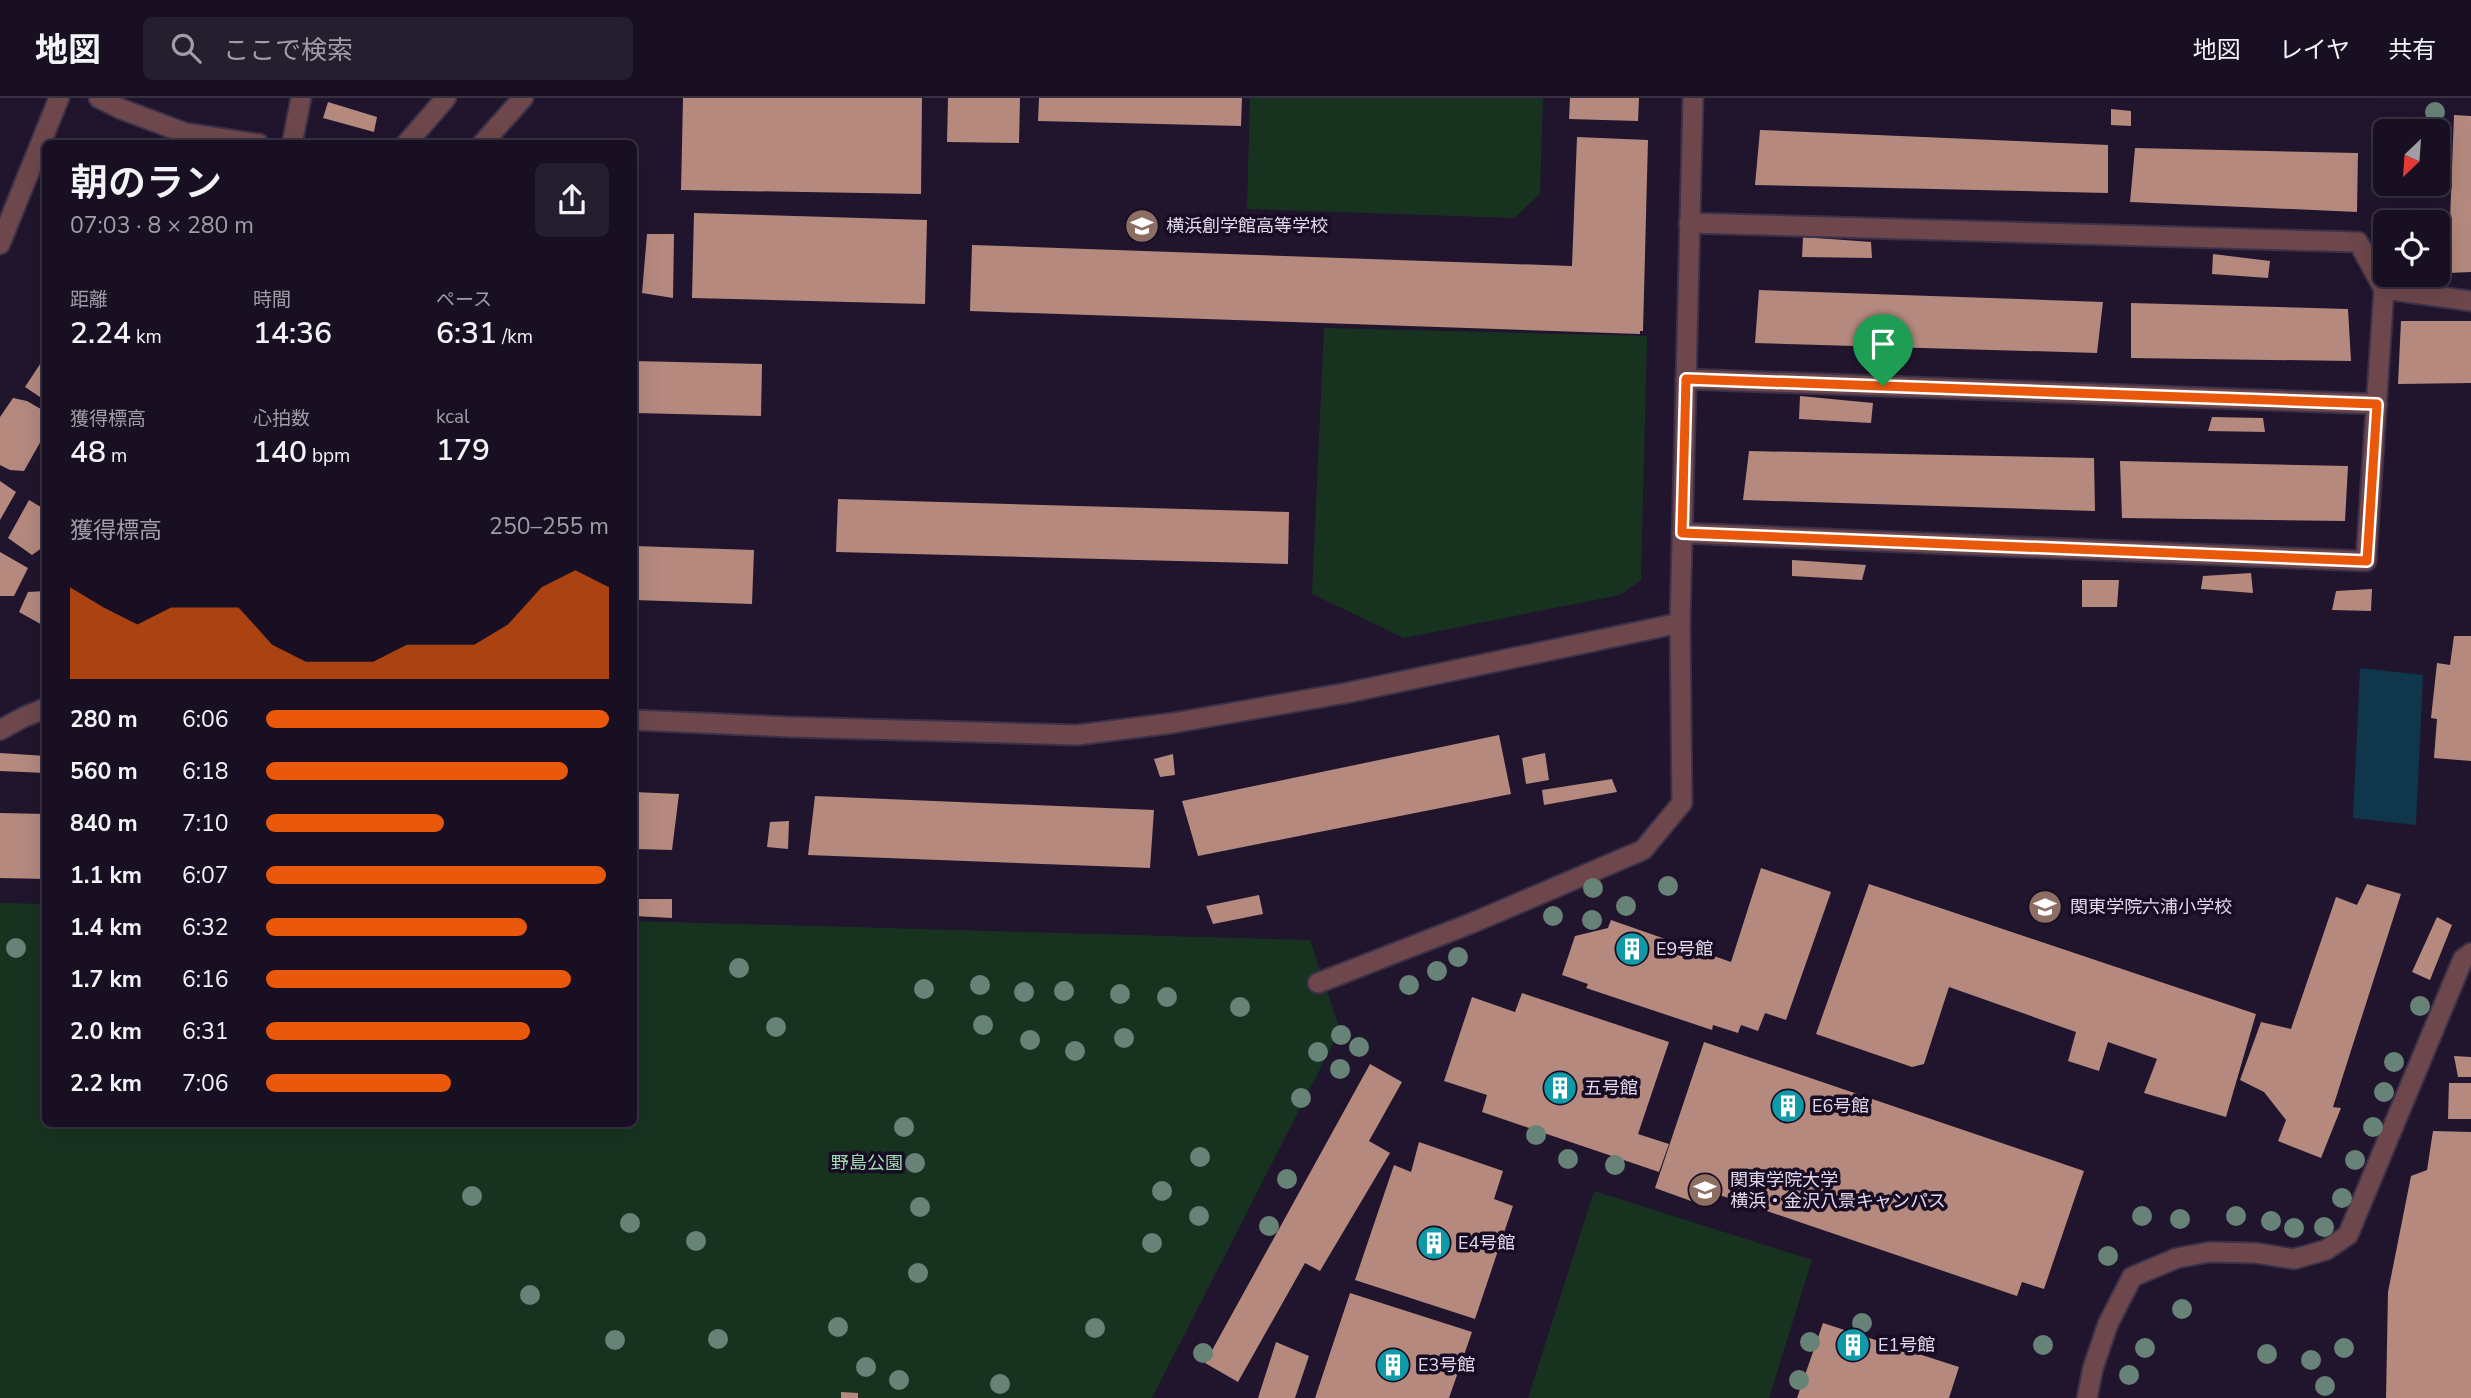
<!DOCTYPE html>
<html lang="ja">
<head>
<meta charset="utf-8">
<style>
  body { margin:0; font-family:"Nunito Sans","Noto Sans JP",sans-serif; background:#251e2f; color:#f1f3f6; height:100vh; display:flex; flex-direction:column; font-size:26px; white-space:nowrap }
  * { box-sizing:border-box; margin:0 }
  p { font-size:23px; color:#9f9da5 }
  .icon { flex:none; width:38px; height:38px; fill:none; stroke:currentColor; stroke-width:2; stroke-linecap:round; stroke-linejoin:round }
  .map { position:relative; flex:1; overflow:hidden }
  .details { position:absolute; left:42px; top:42px; width:595px; height:987px; display:flex; flex-direction:column; background:#181022; border-radius:10px; box-shadow:0 7px 28px #0002,0 0 0 2px #363040 }
  .details>* { flex:none }
  .needle { width:46px; rotate:205deg }
  .tools { position:absolute; left:2373px; top:21px; display:grid; gap:14px }
  .tools a { display:grid; place-items:center; width:77px; height:77px; border-radius:10px; background:#181022; box-shadow:0 7px 28px #0002,0 0 0 2px #363040; font-size:35px }
  .pin { position:absolute; display:grid; place-items:center; width:60px; height:60px; color:#fff; margin:-72px -30px; border-radius:50% 50% 50% 0; rotate:-45deg; box-shadow:0 0 7px #0007 }
  .pin .icon { rotate:45deg }
  .round { display:grid; place-items:center; flex:none; width:74px; height:74px; border-radius:10px; background:#251e2f }
  .summary { display:flex; align-items:center; justify-content:space-between; height:119px; padding:0 28px }
  h1 { font-size:38px; font-weight:600; line-height:52px }
  .metrics { display:grid; grid-template-columns:repeat(3,1fr); gap:10px; height:119px; padding:7px 28px }
  .metrics div { display:grid; align-content:center }
  .metrics b { font-size:30px; font-weight:600 }
  .metrics small { font-size:19px; font-weight:400 }
  .metrics p { font-size:19px }
  .chart { height:196px; padding:14px 28px }
  .chart p { display:flex; justify-content:space-between }
  .chart svg { width:100%; height:126px; margin-top:7px; fill:#ea580c; opacity:.7 }
  ul { padding:0 28px; list-style:none; font-size:23px }
  li { display:grid; grid-template-columns:112px 84px 1fr; align-items:center; height:52px }
  li i { height:18px; border-radius:9px; background:#ea580c }
  header { display:flex; align-items:center; gap:42px; box-sizing:border-box; height:98px; padding:0 35px; background:#181022; border-bottom:2px solid #363040 }
  header strong { font-size:33px }
  nav { display:flex; gap:38px; margin-inline-start:auto; font-size:24px }
  .search { width:490px; height:63px; background:#251e2f; display:flex; align-items:center; gap:18px; box-sizing:border-box; padding:0 24px; border-radius:10px; color:#9f9da5; font-size:26px }
  .map>svg:first-child { display:block }
  .green { fill:#173320 }
  .water { fill:#0f364a }
  .building { fill:#b5897e }
  .lines { fill:none; stroke-linecap:round; stroke-linejoin:round }
  .service-casing { stroke:#3b3148; stroke-width:23 }
  .minor-casing { stroke:#3b3148; stroke-width:23 }
  .tertiary-casing { stroke:#3b3148; stroke-width:23 }
  .service { stroke:#6d474c; stroke-width:19 }
  .minor { stroke:#6d474c; stroke-width:19 }
  .tertiary { stroke:#6d474c; stroke-width:19 }
  .tree { fill:#678276 }
  .route-casing { stroke:#fff; stroke-width:14 }
  .route { stroke:#ea580c; stroke-width:9 }
  .labels { text-anchor:middle; stroke-width:7; stroke-linejoin:round; paint-order:stroke }
  .poi-label { font-size:18px; fill:#e1daeb; stroke:#170c23; text-anchor:start }
  .park-label { font-size:18px; fill:#a1dcb1; stroke:#170c23 }
</style>
</head>
<body>
<header>
<strong>地図</strong>
<div class="search"><svg class="icon" aria-label="search" viewBox="0 0 24 24"><circle cx="10" cy="10" r="6"/><path d="M15 15l6 6"/></svg>ここで検索</div>
<nav><a>地図</a><a>レイヤ</a><a>共有</a></nav>
</header>
<div class="map">
<svg width="2471" height="1300" viewBox="0 0 2471 1300">
  <rect width="100%" height="100%" fill="#20152d"/>
  <!-- green -->
  <path class="green" d="M1250,0H1543L1540,96L1514,120L1247,111Z
    M1324,230L1647,238L1641,482L1620,497L1404,540L1312,496Z
    M0,805L45,806L46,1026H634V823L1310,842L1340,932L1152,1300H0Z
    M1594,1093L1812,1162L1769,1300H1528Z"/>
  <!-- water -->
  <path class="water" d="M2360,570L2423,577L2416,727L2353,720Z"/>
  <!-- building -->
  <path class="building" d="M683,0H922L921,96L681,92Z
    M948,0H1020L1019,45L947,44Z
    M1039,0H1242L1241,28L1038,23Z
    M1570,0H1639L1638,23L1569,21Z
    M328,4L377,19L374,34L323,20Z
    M2111,11L2131,13V28L2111,27Z
    M2454,17L2471,18V174L2448,175Z
    M1760,32L2108,47V95L1755,87Z
    M1577,39L1648,42L1643,233H1640V236L970,213L972,147L1572,168Z
    M2135,50L2358,55L2357,114L2130,104Z
    M694,115L927,122L925,206L692,200Z
    M647,136H674L673,200L642,195Z
    M1803,139L1871,144L1872,160L1802,159Z
    M2213,156L2270,163L2268,180L2212,176Z
    M1759,192L2103,204L2097,255L1755,245Z
    M2131,205L2348,211L2351,263L2131,260Z
    M2401,223H2471V285L2398,286Z
    M46,257V303L25,289Z
    M634,263L762,266L761,318L634,315Z
    M1800,298L1873,305L1871,325L1799,321Z
    M13,300L27,303L46,314V334L24,373L10,372L0,367V319Z
    M2212,319L2263,320L2265,334L2208,333Z
    M1749,353L2094,360L2095,413L1743,402Z
    M2120,363L2348,368L2345,423L2122,420Z
    M0,383L16,394L0,422Z
    M838,401L1289,414L1288,466L836,454Z
    M29,402L46,412V447L32,457L8,440Z
    M634,448L754,452L752,506L634,502Z
    M0,454L28,470L14,498H0Z
    M1792,462L1866,467L1862,482L1792,478Z
    M2251,475L2253,495L2201,491L2203,478Z
    M2082,482H2119L2117,509H2082Z
    M2372,491L2371,513L2332,512L2336,493Z
    M46,493V529L19,514L28,494Z
    M2454,538H2471V663L2434,660L2437,621L2431,620L2437,565L2450,567Z
    M1499,637L1511,696L1198,758L1182,703Z
    M0,655L46,658V675L0,673Z
    M1545,655L1549,682L1526,686L1522,660Z
    M1173,656L1175,677L1160,679L1154,661Z
    M1612,681L1617,694L1544,707L1542,692Z
    M634,694L679,696L672,752L634,751Z
    M815,698L1154,712L1150,770L808,757Z
    M0,715L46,716V781L0,780Z
    M789,723L788,751L767,749L770,724Z
    M1761,770L1831,794L1786,922L1765,915L1758,933L1741,927L1738,935L1713,927L1712,932L1586,890L1588,886L1562,877L1575,838L1608,830L1611,822L1731,864Z
    M1869,786L2256,916L2226,1019L2144,995L2157,961L2108,944L2099,973L2068,963L2076,934L1949,889L1924,966L1912,969L1816,936Z
    M2367,786L2401,796L2333,1009L2341,1010L2321,1060L2278,1043L2286,1022L2264,994L2240,982L2261,924L2291,931L2336,799L2357,807Z
    M1259,797L1263,816L1213,826L1206,808Z
    M634,801H672V820L634,818Z
    M2437,819L2452,827L2430,882L2412,874Z
    M1522,895L1669,944L1638,1036L1669,1046L1659,1074L1482,1014L1487,997L1444,983L1472,899L1515,914Z
    M1704,944L2084,1073L2044,1191L2022,1184L2017,1198L1696,1089L1691,1103L1655,1090Z
    M2454,958L2471,959V979H2458Z
    M1370,966L1402,984L1369,1043L1390,1055L1320,1173L1305,1165L1238,1284L1205,1265Z
    M2449,985H2471V1021H2448Z
    M2433,1033L2471,1034V1300H2386L2388,1194L2411,1078L2427,1072Z
    M1419,1044L1503,1073L1494,1101L1513,1108L1475,1221L1355,1182L1394,1067L1411,1074Z
    M1350,1195L1472,1234L1449,1300H1315Z
    M1823,1225L1959,1269L1949,1300H1797Z
    M1276,1244L1309,1258L1295,1300H1258Z
    M841,1294L858,1295V1300H841Z"/>
  <g class="lines">
    <!-- service casing -->
    <g class="service-casing">
      <path id="service" d="M292,46L301,0
        M482,46L523,0
        M1689,125L2358,144L2384,191
        M1686,281L2377,306
        M1682,435L2366,463L2384,191L2471,203"/>
    </g>
    <!-- minor casing -->
    <g class="minor-casing">
      <path id="minor" d="M99,0L121,11L185,35L259,46
        M406,46L446,0
        M1318,885L1472,825L1643,752L1682,705L1680,525
        M2087,1300L2093,1270L2108,1226L2132,1179L2177,1160L2210,1154L2256,1155L2294,1161L2326,1152L2348,1137L2463,861L2471,855"/>
    </g>
    <!-- tertiary casing -->
    <g class="tertiary-casing">
      <path id="tertiary" d="M0,146L59,0
        M634,622L790,629L1077,637L1173,625L1346,595L1680,525L1693,0
        M0,632L24,619L46,610"/>
    </g>
    <!-- service -->
    <use href="#service" class="service"/>
    <!-- minor -->
    <use href="#minor" class="minor"/>
    <!-- tertiary -->
    <use href="#tertiary" class="tertiary"/>
  </g>
  <!-- trees -->
  <g class="tree">
    <circle cx="2435" cy="14" r="10"/>
    <circle cx="1668" cy="788" r="10"/>
    <circle cx="1593" cy="790" r="10"/>
    <circle cx="1626" cy="808" r="10"/>
    <circle cx="1553" cy="818" r="10"/>
    <circle cx="1592" cy="822" r="10"/>
    <circle cx="16" cy="850" r="10"/>
    <circle cx="1458" cy="859" r="10"/>
    <circle cx="739" cy="870" r="10"/>
    <circle cx="1437" cy="873" r="10"/>
    <circle cx="980" cy="887" r="10"/>
    <circle cx="1409" cy="887" r="10"/>
    <circle cx="924" cy="891" r="10"/>
    <circle cx="1064" cy="893" r="10"/>
    <circle cx="1024" cy="894" r="10"/>
    <circle cx="1120" cy="896" r="10"/>
    <circle cx="1167" cy="899" r="10"/>
    <circle cx="2420" cy="908" r="10"/>
    <circle cx="1240" cy="909" r="10"/>
    <circle cx="983" cy="927" r="10"/>
    <circle cx="776" cy="929" r="10"/>
    <circle cx="1341" cy="937" r="10"/>
    <circle cx="1124" cy="940" r="10"/>
    <circle cx="1030" cy="942" r="10"/>
    <circle cx="1359" cy="949" r="10"/>
    <circle cx="1075" cy="953" r="10"/>
    <circle cx="1318" cy="954" r="10"/>
    <circle cx="2394" cy="964" r="10"/>
    <circle cx="1340" cy="971" r="10"/>
    <circle cx="2384" cy="994" r="10"/>
    <circle cx="1301" cy="1000" r="10"/>
    <circle cx="904" cy="1029" r="10"/>
    <circle cx="2373" cy="1029" r="10"/>
    <circle cx="1536" cy="1037" r="10"/>
    <circle cx="1200" cy="1059" r="10"/>
    <circle cx="1568" cy="1061" r="10"/>
    <circle cx="2355" cy="1062" r="10"/>
    <circle cx="915" cy="1065" r="10"/>
    <circle cx="1615" cy="1067" r="10"/>
    <circle cx="1287" cy="1081" r="10"/>
    <circle cx="1162" cy="1093" r="10"/>
    <circle cx="472" cy="1098" r="10"/>
    <circle cx="2342" cy="1100" r="10"/>
    <circle cx="920" cy="1109" r="10"/>
    <circle cx="1199" cy="1118" r="10"/>
    <circle cx="2142" cy="1118" r="10"/>
    <circle cx="2236" cy="1118" r="10"/>
    <circle cx="2180" cy="1121" r="10"/>
    <circle cx="2271" cy="1123" r="10"/>
    <circle cx="630" cy="1125" r="10"/>
    <circle cx="1269" cy="1128" r="10"/>
    <circle cx="2324" cy="1129" r="10"/>
    <circle cx="2294" cy="1130" r="10"/>
    <circle cx="696" cy="1143" r="10"/>
    <circle cx="1152" cy="1145" r="10"/>
    <circle cx="2108" cy="1158" r="10"/>
    <circle cx="918" cy="1175" r="10"/>
    <circle cx="530" cy="1197" r="10"/>
    <circle cx="2182" cy="1211" r="10"/>
    <circle cx="1862" cy="1225" r="10"/>
    <circle cx="838" cy="1229" r="10"/>
    <circle cx="1095" cy="1230" r="10"/>
    <circle cx="718" cy="1241" r="10"/>
    <circle cx="615" cy="1242" r="10"/>
    <circle cx="1810" cy="1244" r="10"/>
    <circle cx="1916" cy="1247" r="10"/>
    <circle cx="2043" cy="1247" r="10"/>
    <circle cx="2145" cy="1250" r="10"/>
    <circle cx="2344" cy="1250" r="10"/>
    <circle cx="1203" cy="1255" r="10"/>
    <circle cx="2267" cy="1256" r="10"/>
    <circle cx="2311" cy="1262" r="10"/>
    <circle cx="866" cy="1269" r="10"/>
    <circle cx="2129" cy="1277" r="10"/>
    <circle cx="899" cy="1282" r="10"/>
    <circle cx="1799" cy="1282" r="10"/>
    <circle cx="1000" cy="1286" r="10"/>
    <circle cx="2325" cy="1288" r="10"/>
  </g>
  <g class="lines">
    <!-- route casing -->
    <g class="route-casing">
      <path id="route" d="M1686,281L2377,306L2367,463L1682,435Z"/>
    </g>
    <!-- route -->
    <use href="#route" class="route"/>
  </g>
  <!-- icons -->
  <defs>
    <g id="school-disc" transform="scale(1.75)"><circle r="9.5" fill="#8d6e63" stroke="#170c23"/><path d="M0-5L7-2L0 1L-7-2ZM-4 1L0 2.5L4 1V4Q0 6-4 4Z" fill="#fff"/></g>
    <g id="building-disc" transform="scale(1.75)"><circle r="9.5" fill="#0f9aa8" stroke="#170c23"/><path d="M-4-6H4V6H1V3H-1V6H-4ZM-2.5-4.3h1.7v1.8h-1.7ZM.8-4.3h1.7v1.8H.8ZM-2.5-1h1.7V.8h-1.7ZM.8-1h1.7V.8H.8Z" fill="#fff"/></g>
    <g id="university-disc" transform="scale(1.75)"><circle r="9.5" fill="#8d6e63" stroke="#170c23"/><path d="M0-5L7-2L0 1L-7-2ZM-4 1L0 2.5L4 1V4Q0 6-4 4Z" fill="#fff"/></g>
  </defs>
  <g fill-rule="evenodd">
    <use href="#school-disc" x="1142" y="128"/>
    <use href="#school-disc" x="2045" y="809"/>
    <use href="#building-disc" x="1632" y="851"/>
    <use href="#building-disc" x="1560" y="990"/>
    <use href="#building-disc" x="1788" y="1008"/>
    <use href="#university-disc" x="1705" y="1092"/>
    <use href="#building-disc" x="1434" y="1145"/>
    <use href="#building-disc" x="1853" y="1247"/>
    <use href="#building-disc" x="1393" y="1267"/>
  </g>
  <g class="labels">
    <!-- poi labels -->
    <g class="poi-label">
      <text x="1166" y="134">横浜創学館高等学校</text>
      <text x="2070" y="815">関東学院六浦小学校</text>
      <text x="1656" y="857">E9号館</text>
      <text x="1584" y="996">五号館</text>
      <text x="1812" y="1014">E6号館</text>
      <text x="1730" y="1088">関東学院大学<tspan x="1730" dy="21">横浜・金沢八景キャンパス</tspan></text>
      <text x="1458" y="1151">E4号館</text>
      <text x="1878" y="1253">E1号館</text>
      <text x="1418" y="1273">E3号館</text>
    </g>
    <!-- park labels -->
    <g class="park-label">
      <text x="867" y="1071">野島公園</text>
    </g>
  </g>
</svg>
<div class="tools">
<a><svg class="needle" viewBox="-14 -14 28 28"><path d="M0-13l5 13h-10z" fill="#e53935"/><path d="M0 13l5-13h-10z" fill="#9f9da5"/></svg></a>
<a><svg class="icon" aria-label="locate" viewBox="0 0 24 24"><circle cx="12" cy="12" r="6"/><path d="M12 2v4M12 18v4M2 12h4M18 12h4"/></svg></a>
</div>
<div class="pin" style="left:1883px;top:288px;background:#1e9e55"><svg class="icon" aria-label="arrive" viewBox="0 0 24 24"><path d="M6 21V4h12l-3 4 3 4H6"/></svg></div>
<section class="details">
<div class="summary"><div><h1>朝のラン</h1><p>07:03 · 8 × 280 m</p></div><a class="round"><svg class="icon" aria-label="share" viewBox="0 0 24 24"><path d="M12 15V3M7 8l5-5 5 5M5 13v7h14v-7"/></svg></a></div>
<div class="metrics">
<div><p>距離</p><b>2.24<small> km</small></b></div>
<div><p>時間</p><b>14:36</b></div>
<div><p>ペース</p><b>6:31<small> /km</small></b></div>
</div>
<div class="metrics">
<div><p>獲得標高</p><b>48<small> m</small></b></div>
<div><p>心拍数</p><b>140<small> bpm</small></b></div>
<div><p>kcal</p><b>179</b></div>
</div>
<div class="chart"><p><span>獲得標高</span>250–255 m</p>
<svg viewBox="0 0 160 44" preserveAspectRatio="none"><path d="M0 44V12L10 19L20 25L30 19L40 19L50 19L60 32L70 38L80 38L90 38L100 32L110 32L120 32L130 25L140 12L150 6L160 12V44z"/></svg>
</div>
<ul>
<li><b>280 m</b>6:06<i style="width:100%"></i></li>
<li><b>560 m</b>6:18<i style="width:88%"></i></li>
<li><b>840 m</b>7:10<i style="width:52%"></i></li>
<li><b>1.1 km</b>6:07<i style="width:99%"></i></li>
<li><b>1.4 km</b>6:32<i style="width:76%"></i></li>
<li><b>1.7 km</b>6:16<i style="width:89%"></i></li>
<li><b>2.0 km</b>6:31<i style="width:77%"></i></li>
<li><b>2.2 km</b>7:06<i style="width:54%"></i></li>
</ul>
</section>
</div>
</body>
</html>
